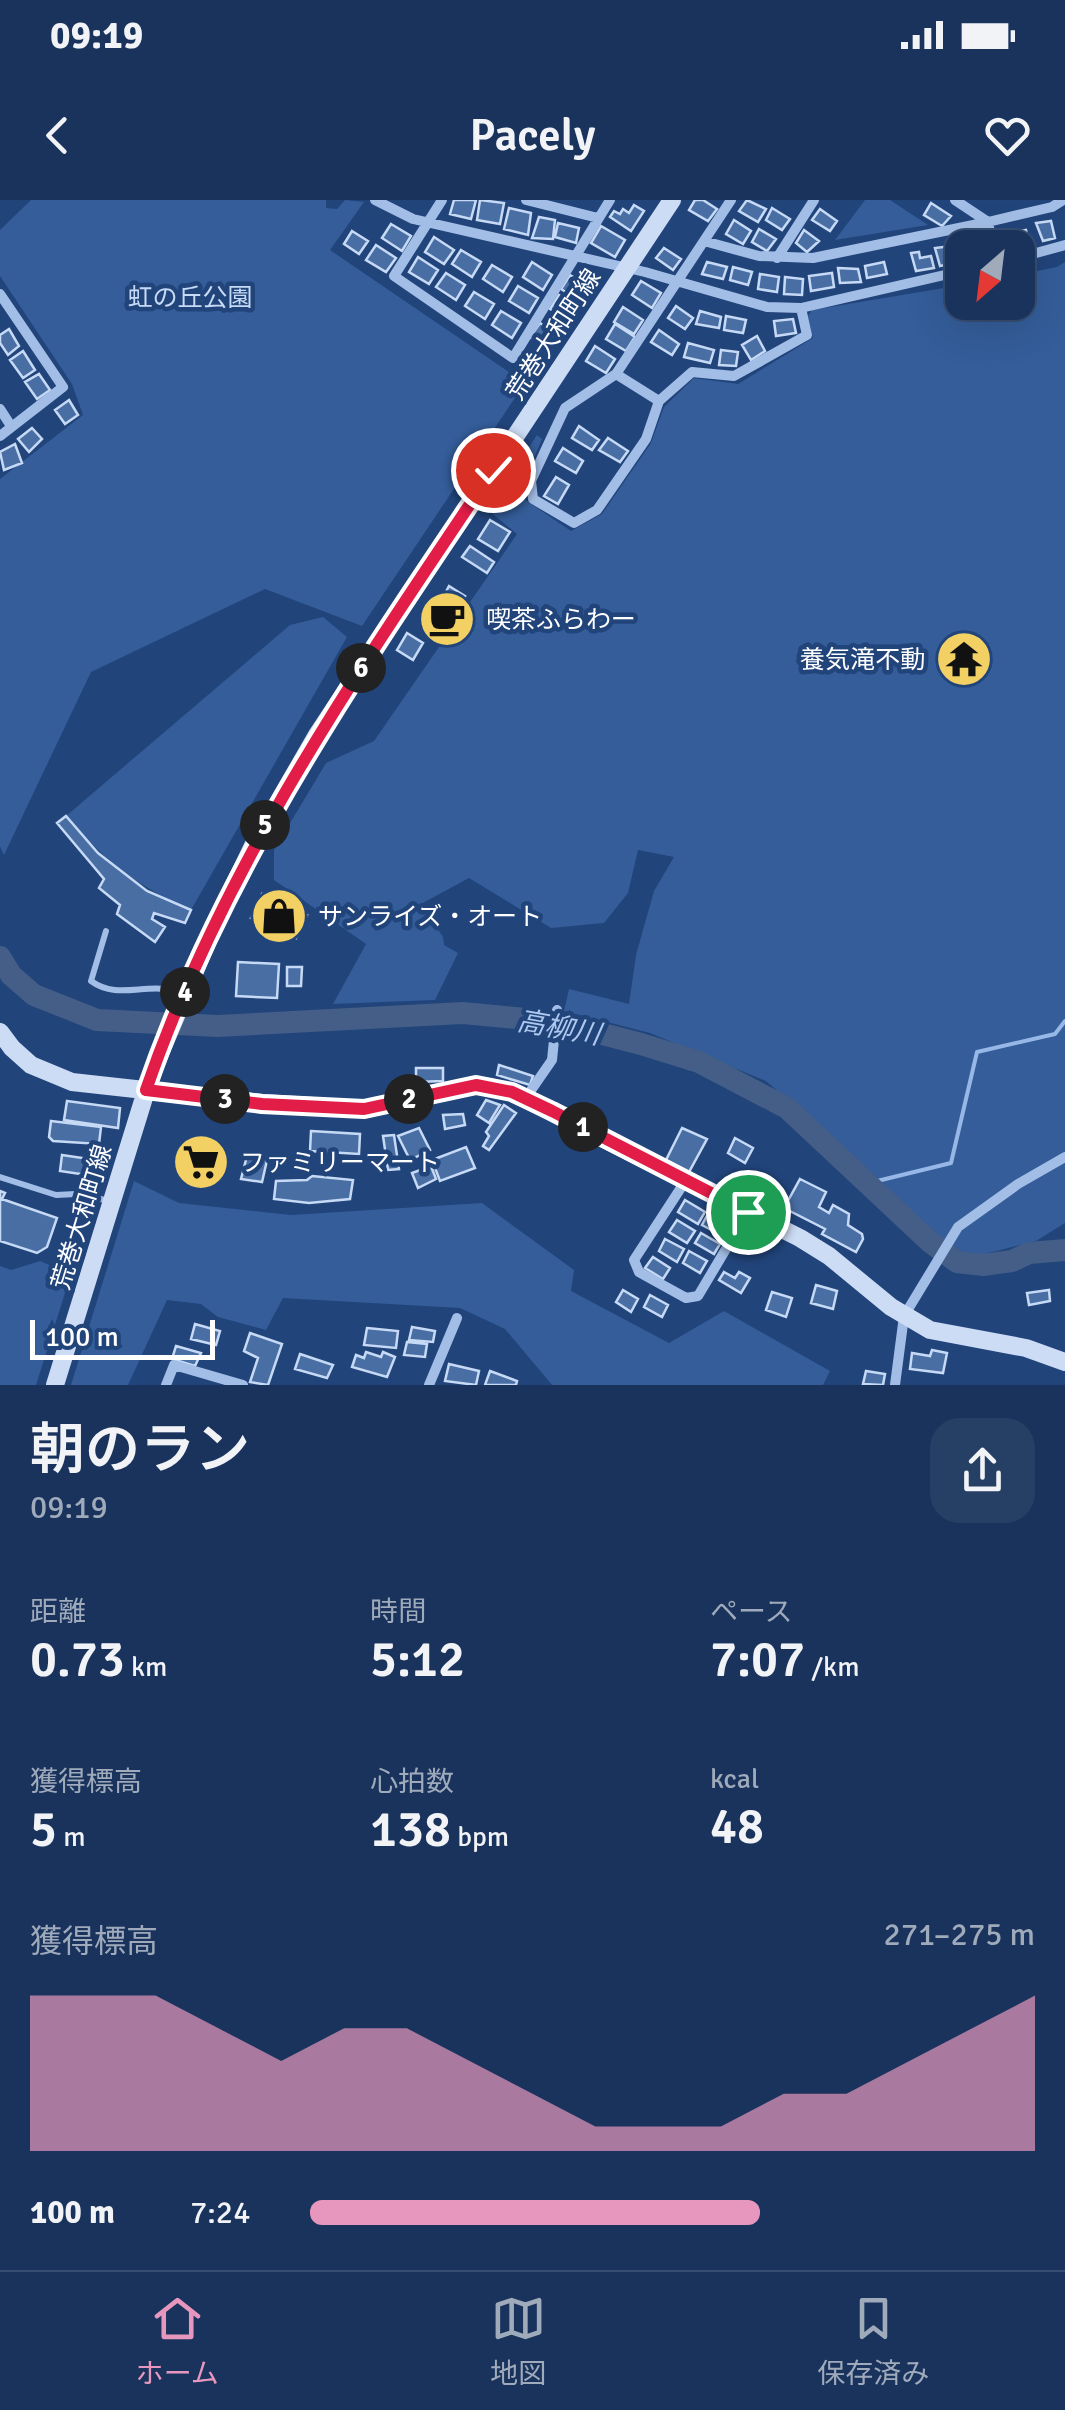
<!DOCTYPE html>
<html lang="ja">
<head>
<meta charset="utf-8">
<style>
  body { margin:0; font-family:Signika,"Noto Sans JP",sans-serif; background:#263f65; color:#f1f3f6; height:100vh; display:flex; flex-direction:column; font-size:38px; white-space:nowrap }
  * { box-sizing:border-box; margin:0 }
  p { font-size:32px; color:#9faabb }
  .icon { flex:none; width:55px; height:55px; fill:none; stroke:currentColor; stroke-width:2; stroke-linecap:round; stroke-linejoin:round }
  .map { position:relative; height:1185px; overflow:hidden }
  .panel { display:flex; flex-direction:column; background:#19335c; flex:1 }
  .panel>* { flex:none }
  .needle { width:65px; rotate:208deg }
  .buttons { position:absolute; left:945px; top:30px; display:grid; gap:20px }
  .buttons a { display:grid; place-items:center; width:90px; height:90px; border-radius:20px; background:#19335c; box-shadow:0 10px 40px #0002,0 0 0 2px #374e72; font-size:50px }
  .scale { position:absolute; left:30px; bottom:25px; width:185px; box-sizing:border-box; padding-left:10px; border:5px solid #fff; border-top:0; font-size:28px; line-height:35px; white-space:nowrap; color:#fff; -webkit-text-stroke:8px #21447b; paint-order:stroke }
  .pin { position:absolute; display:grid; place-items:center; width:85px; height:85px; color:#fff; margin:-42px; border:5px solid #fff; border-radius:50%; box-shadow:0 2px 10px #0007 }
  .km { position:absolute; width:50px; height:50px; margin:-25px; border-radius:50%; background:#222; color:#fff; font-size:28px; line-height:50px; text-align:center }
  .round { display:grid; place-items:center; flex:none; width:105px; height:105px; border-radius:30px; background:#263f65 }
  .head { display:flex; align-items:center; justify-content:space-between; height:170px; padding:0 30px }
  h1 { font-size:55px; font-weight:600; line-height:75px }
  .metrics { display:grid; grid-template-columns:repeat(3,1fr); gap:15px; height:170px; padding:10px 30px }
  .metrics div { display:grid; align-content:center }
  .metrics b { font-size:50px; font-weight:600 }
  .metrics small { font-size:28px; font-weight:400 }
  .metrics p { font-size:28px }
  .chart { height:280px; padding:20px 30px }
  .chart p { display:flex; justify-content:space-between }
  .chart svg { width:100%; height:180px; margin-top:10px; fill:#e797bd; opacity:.7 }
  ul { padding:0 30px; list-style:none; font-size:32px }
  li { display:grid; grid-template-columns:160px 120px 1fr; align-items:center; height:75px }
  li i { height:25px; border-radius:12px; background:#e797bd }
  .status { display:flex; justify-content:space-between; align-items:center; height:70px; padding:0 50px; background:#19335c; direction:ltr }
  .status svg { height:28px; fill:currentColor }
  header { display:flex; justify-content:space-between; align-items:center; height:130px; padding:0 30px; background:#19335c; font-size:45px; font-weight:600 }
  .tab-bar { display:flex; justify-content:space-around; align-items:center; height:140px; border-top:2px solid #374e72; background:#19335c; font-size:28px; color:#9faabb }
  .tab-bar a { display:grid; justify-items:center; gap:5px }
  .tab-bar .selected { color:#e797bd }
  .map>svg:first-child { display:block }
  .green { fill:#345d99 }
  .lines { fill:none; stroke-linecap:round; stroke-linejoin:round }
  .stream { stroke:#97b8e7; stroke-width:4 }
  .river { stroke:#445e87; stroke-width:22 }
  .building { fill:#496ea4; stroke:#c6d9f5; stroke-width:2.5 }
  .lane { stroke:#a3bee6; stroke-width:6 }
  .street { stroke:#a3bee6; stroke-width:10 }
  .secondary { stroke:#cddcf5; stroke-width:18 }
  .route-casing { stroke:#fff; stroke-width:20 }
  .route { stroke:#e11d48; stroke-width:12 }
  .labels { text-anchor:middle; stroke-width:9; stroke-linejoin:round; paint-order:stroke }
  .park-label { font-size:25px; fill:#c6d9f5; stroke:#21447b }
  .street-label { font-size:25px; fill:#fff; stroke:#21447b }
  .poi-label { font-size:25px; fill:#fff; stroke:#21447b; text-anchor:start }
  .water-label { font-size:28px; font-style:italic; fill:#aec8ee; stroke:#21447b }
</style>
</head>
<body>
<div class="status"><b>09:19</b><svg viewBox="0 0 49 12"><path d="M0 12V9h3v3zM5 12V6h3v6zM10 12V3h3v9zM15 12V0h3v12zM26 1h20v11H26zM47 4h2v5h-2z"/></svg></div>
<header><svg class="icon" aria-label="back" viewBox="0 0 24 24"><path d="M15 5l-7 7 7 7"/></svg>Pacely<svg class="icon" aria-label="heart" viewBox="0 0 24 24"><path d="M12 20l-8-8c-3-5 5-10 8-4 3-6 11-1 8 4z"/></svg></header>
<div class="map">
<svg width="1065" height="1185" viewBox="0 0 1065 1185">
  <rect width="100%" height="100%" fill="#21447b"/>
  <!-- green -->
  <path class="green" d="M31,0H326V8L337,9L345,0L364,2L330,50L525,183L362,426L265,389L91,472L4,655L0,646V279L83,215L72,184L0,76V30Z
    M865,0H890L928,25L835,40Z
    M1065,62V1023L1036,1041L981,1055L959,1051L938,1038L880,980L766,881L650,833L564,811L569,789L629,804L636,755L654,691L674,657L638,650L628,693L604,723L551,728L469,678L421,704L443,737L444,745L458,753L435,800L333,804L366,744L274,680V650L326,563L374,541L517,334L488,310L537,235L542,239L522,286L524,299L571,331L602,314L651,243L664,207L694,178L738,184L813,138L808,116L812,110L962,85V102H1018V75L1057,67Z
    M323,417L347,437L191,710C138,687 104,660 66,616L290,425Z
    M134,981L179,1003L291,1015L482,1003L574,1070L571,1091L669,1143L724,1111L830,1171L823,1185H552L505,1129L460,1108L283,1098L266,1130L218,1117L201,1104L167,1100L128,1185H71Z
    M40,1061L71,1074L36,1185H0V1066L11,1070Z"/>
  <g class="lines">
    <!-- stream -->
    <path class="stream" d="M869,983L951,963L977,852L1055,834L1065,821"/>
    <!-- river -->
    <path class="river" d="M0,757L11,775L34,795L97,820L218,826L463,813L557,822L641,844L699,862L787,908L930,1042L957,1062L983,1065L1012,1061L1029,1053L1065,1050"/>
  </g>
  <!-- building -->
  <path class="building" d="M454,0H476L471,19L450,14Z
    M480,0L504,3L500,24L477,20Z
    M695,0H703L717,9L708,21L689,10Z
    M747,0L766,9L758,22L739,11Z
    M931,3L951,16L942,26L924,15Z
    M634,5L644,11L631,31L610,17L614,11L620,14L623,9L629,13Z
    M509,8L531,13L528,35L504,29Z
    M772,8L790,19L782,30L766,20Z
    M820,9L837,21L830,31L812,20Z
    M539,17L555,20L553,39L532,38Z
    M734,20L751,31L743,44L726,34Z
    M1051,21L1055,38L1043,41L1036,23Z
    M558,23L579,28L576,43L555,37Z
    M391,24L411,36L402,51L382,38Z
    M601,26L625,40L615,57L591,43Z
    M759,29L776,39L767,51L752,42Z
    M804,30L819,41L807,52L796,43Z
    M1026,30L1029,44L1004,48L1002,34Z
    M352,31L368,41L359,54L344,44Z
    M434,37L454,50L444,64L425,52Z
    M376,45L396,58L386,72L366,60Z
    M952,46L955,63L940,66L935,48Z
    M664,48L681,59L673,70L656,58Z
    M461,50L481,62L472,77L452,64Z
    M919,52L920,58L931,56L934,68L916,71L911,53Z
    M418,57L438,70L429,84L409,72Z
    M532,62L552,75L543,90L523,77Z
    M707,62L727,67L723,79L702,74Z
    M884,62L887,74L867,78L865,66Z
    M492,65L512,77L503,92L483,79Z
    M733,67L752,72L748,85L730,80Z
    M838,68L858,69L861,82L840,83Z
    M446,73L465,85L456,100L436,87Z
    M832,73L834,87L811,91L809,76Z
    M760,74L779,77L777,92L758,89Z
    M570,75L590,87L581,102L561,89Z
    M785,77L803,79L802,95L784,94Z
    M641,81L661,93L652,108L632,95Z
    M518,86L538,98L529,113L509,101Z
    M474,92L494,104L485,119L465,106Z
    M559,95L579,107L570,122L550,109Z
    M676,106L693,118L685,129L668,118Z
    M623,107L643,120L634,134L614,122Z
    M501,111L521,123L512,138L492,125Z
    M700,111L721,117L719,128L696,124Z
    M726,116L746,120L743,133L724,130Z
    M793,119L796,133L776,136L774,121Z
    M540,123L560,135L550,150L530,137Z
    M615,124L635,137L626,151L606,139Z
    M9,129L19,146L8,155L0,143V135Z
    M659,130L679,144L672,155L651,142Z
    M757,136L765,151L751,160L742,145Z
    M688,143L714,150L710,163L684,157Z
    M595,146L615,159L606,173L586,161Z
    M721,150L738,152L736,166L719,165Z
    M23,151L35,170L23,178L10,160Z
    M39,174L50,190L37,199L25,182Z
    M69,200L78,215L65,224L55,210Z
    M579,226L599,240L592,250L572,238Z
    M32,228L42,239L29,252L18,239Z
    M608,238L628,251L620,262L599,250Z
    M15,244L22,263L4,270L0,252Z
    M563,248L583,261L576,273L555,261Z
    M556,277L569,285L558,304L544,296Z
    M490,320L510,332L498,351L478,339Z
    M470,346L494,362L487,373L462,357Z
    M449,386L465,396L454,412L440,403Z
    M407,433L423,443L413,460L397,450Z
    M66,616L98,653L147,691L191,710L185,723L154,713L152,719L165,727L155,742L117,714L120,705L99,688L104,679L57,623Z
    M262,694L307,715L296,738L251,718Z
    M238,762L279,764L277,798L236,796Z
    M287,767H302L301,786H287Z
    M499,865L533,876L530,885L497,875Z
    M416,868H443V881L416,882Z
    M486,900L500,905L489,923L477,915Z
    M67,901L120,908L118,928L64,920Z
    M504,905L516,913L489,950L483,946L489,936L486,932Z
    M463,914L465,925L445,929L443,915Z
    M51,921L101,927L99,944L53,941L49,937Z
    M419,928L430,950L410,960L398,936Z
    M682,928L707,939L689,972L666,960Z
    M311,931L360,934L359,954L310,951Z
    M394,935L399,969L388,970L383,936Z
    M735,938L753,948L745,963L728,953Z
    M466,947L475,968L440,981L432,960Z
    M214,950L219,967L184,977L179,960Z
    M248,952L268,956L262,982L241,979Z
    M62,955L96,960L94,976L60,971Z
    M431,966L436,979L418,988L412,973Z
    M312,976L353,980L350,999L309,1003L274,999L276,981L307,980Z
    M800,979L826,992L819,1007L829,1013L833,1005L849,1014L848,1025L862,1034L863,1039L856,1052L822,1034L825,1029L784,1008Z
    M0,991L5,993L2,999L57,1018L47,1047L37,1053L0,1041Z
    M685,1000L705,1012L698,1024L678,1012Z
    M709,1012L728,1022L721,1035L702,1025Z
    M677,1020L695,1031L687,1043L669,1032Z
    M701,1033L720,1044L714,1054L695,1043Z
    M665,1039L684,1049L677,1062L659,1051Z
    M689,1051L707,1061L700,1073L683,1063Z
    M653,1057L670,1068L663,1079L645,1068Z
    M724,1072L735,1078L739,1072L750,1078L741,1093L719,1080Z
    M816,1085L837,1091L833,1109L811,1103Z
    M623,1090L638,1099L631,1112L616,1102Z
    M1049,1090L1050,1101L1029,1105L1027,1093Z
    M772,1092L792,1098L786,1117L766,1110Z
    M650,1095L668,1105L662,1117L644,1107Z
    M195,1124L220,1131L216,1145L191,1139Z
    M412,1127L435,1131L433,1142L409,1140Z
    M367,1128L398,1131L396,1148L364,1145Z
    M250,1133L282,1144L268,1185L250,1182L258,1158L244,1151Z
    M407,1142L427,1144L425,1157L404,1155Z
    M176,1146L201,1153L195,1166L172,1159Z
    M932,1150L947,1153L943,1173L910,1169L912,1153L930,1156Z
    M366,1152L381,1157L383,1152L395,1157L387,1177L352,1167L356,1155L364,1158Z
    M300,1154L333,1165L327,1178L295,1169Z
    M449,1164L479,1171L476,1185L445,1181Z
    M490,1171L517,1181L516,1185H485Z
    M866,1171L885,1174L883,1185L863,1184Z"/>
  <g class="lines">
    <!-- lane -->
    <path class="lane" d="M106,731L91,781C120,802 150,779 183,794
      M0,977L56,995L76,994L110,1001"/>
    <!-- street -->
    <path class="street" d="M375,0L413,19L645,72L767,107L801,108L962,71
      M442,0L394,76L513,158L610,0
      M526,0L598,18
      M731,0L616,174L565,208L531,281L533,299L574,323L597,310L646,239L659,201L692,172L734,176L807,135L801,108
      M955,0L988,22L993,48
      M704,41L759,56L813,58L988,22L1052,7L1063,0
      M777,58L814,0
      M1018,58L1065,45
      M0,94L63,187L0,236
      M616,174L659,201
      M0,209L11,226
      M525,899L552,860L557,810
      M686,980L634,1060L639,1072L686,1098L698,1096L748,1012
      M166,1185L174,1165L243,1185
      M429,1185L457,1118
      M895,1185L904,1116L958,1027L1018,984L1065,957"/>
    <!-- secondary -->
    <path class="secondary" d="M0,832L12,848L31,865L72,882L262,903L364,909L477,885L511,892L800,1038L829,1056L891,1107L930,1130L1026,1148L1065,1162
      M55,1185L151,875L211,733L253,646L317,535L672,0"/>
  </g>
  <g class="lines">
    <!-- route casing -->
    <g class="route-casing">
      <path id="route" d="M493,270C361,467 224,663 146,890L262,904L364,909L476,885L512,892L552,911L748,1012"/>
    </g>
    <!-- route -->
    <use href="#route" class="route"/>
  </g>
  <!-- icons -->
  <defs>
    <g id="cafe-disc" transform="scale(2.875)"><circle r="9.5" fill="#f2d064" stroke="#21447b"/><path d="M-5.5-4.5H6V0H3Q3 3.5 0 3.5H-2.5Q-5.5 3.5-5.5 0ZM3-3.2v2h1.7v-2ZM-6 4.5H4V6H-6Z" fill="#111"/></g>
    <g id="temple-disc" transform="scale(2.875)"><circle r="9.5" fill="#f2d064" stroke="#21447b"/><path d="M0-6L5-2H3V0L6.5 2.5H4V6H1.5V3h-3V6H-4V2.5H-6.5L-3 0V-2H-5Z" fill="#111"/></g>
    <g id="shop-disc" transform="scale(2.875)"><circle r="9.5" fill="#f2d064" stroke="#21447b"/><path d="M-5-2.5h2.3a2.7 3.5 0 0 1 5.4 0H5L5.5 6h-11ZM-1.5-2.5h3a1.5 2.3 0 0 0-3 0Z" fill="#111"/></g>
    <g id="supermarket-disc" transform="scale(2.875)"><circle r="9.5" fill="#f2d064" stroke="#21447b"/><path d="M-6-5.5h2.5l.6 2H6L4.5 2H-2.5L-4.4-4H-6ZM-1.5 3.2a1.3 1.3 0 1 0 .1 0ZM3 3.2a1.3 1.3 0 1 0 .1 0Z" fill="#111"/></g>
  </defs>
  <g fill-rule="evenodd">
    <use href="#cafe-disc" x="447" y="419"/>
    <use href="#temple-disc" x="964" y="459"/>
    <use href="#shop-disc" x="279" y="716"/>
    <use href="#supermarket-disc" x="201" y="962"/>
  </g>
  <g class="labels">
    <!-- park labels -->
    <g class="park-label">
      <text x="190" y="106">虹の丘公園</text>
    </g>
    <!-- street labels -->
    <g class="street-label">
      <text transform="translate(553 134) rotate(-57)" y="9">荒巻大和町線</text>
      <text transform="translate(81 1017) rotate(-73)" y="9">荒巻大和町線</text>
    </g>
    <!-- poi labels -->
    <g class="poi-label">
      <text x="486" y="428">喫茶ふらわー</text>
      <text x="925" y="468" text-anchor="end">養気滝不動</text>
      <text x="318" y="725">サンライズ・オート</text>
      <text x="240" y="971">ファミリーマート</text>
    </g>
    <!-- water labels -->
    <g class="water-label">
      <text transform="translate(559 827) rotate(10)" y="10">高柳川</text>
    </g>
  </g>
</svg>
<div class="buttons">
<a><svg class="needle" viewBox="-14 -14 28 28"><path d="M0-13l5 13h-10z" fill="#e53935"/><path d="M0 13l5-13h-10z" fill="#9faabb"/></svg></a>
</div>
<div class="scale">100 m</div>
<div class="pin" style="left:748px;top:1012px;background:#1e9e55"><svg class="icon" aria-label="arrive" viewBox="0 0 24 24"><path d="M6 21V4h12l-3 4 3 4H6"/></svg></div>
<div class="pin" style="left:493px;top:270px;background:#d93025"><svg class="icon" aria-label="check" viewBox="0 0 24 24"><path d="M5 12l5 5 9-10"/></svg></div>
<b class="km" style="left:583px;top:927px">1</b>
<b class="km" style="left:409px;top:899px">2</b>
<b class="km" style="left:225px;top:899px">3</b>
<b class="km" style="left:185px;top:792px">4</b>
<b class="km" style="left:265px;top:625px">5</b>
<b class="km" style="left:361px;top:468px">6</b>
</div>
<section class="panel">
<div class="head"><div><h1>朝のラン</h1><p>09:19</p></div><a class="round"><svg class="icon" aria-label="share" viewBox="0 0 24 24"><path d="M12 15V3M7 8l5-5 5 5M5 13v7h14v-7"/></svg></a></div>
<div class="metrics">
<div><p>距離</p><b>0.73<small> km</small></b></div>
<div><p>時間</p><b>5:12</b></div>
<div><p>ペース</p><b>7:07<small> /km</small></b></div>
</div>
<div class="metrics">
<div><p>獲得標高</p><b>5<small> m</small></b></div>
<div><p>心拍数</p><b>138<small> bpm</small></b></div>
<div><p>kcal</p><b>48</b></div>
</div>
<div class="chart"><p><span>獲得標高</span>271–275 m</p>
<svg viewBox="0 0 160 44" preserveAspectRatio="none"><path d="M0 44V6L10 6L20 6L30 14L40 22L50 14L60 14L70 22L80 30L90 38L100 38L110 38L120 30L130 30L140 22L150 14L160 6V44z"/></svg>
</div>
<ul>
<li><b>100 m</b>7:24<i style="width:62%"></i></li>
</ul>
</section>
<nav class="tab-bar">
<a class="selected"><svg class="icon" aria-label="home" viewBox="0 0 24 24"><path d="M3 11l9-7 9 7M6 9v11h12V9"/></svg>ホーム</a>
<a><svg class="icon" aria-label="map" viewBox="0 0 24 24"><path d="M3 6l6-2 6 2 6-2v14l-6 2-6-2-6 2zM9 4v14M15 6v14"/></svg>地図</a>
<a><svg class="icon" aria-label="saved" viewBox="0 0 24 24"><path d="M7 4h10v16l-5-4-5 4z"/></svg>保存済み</a>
</nav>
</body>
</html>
